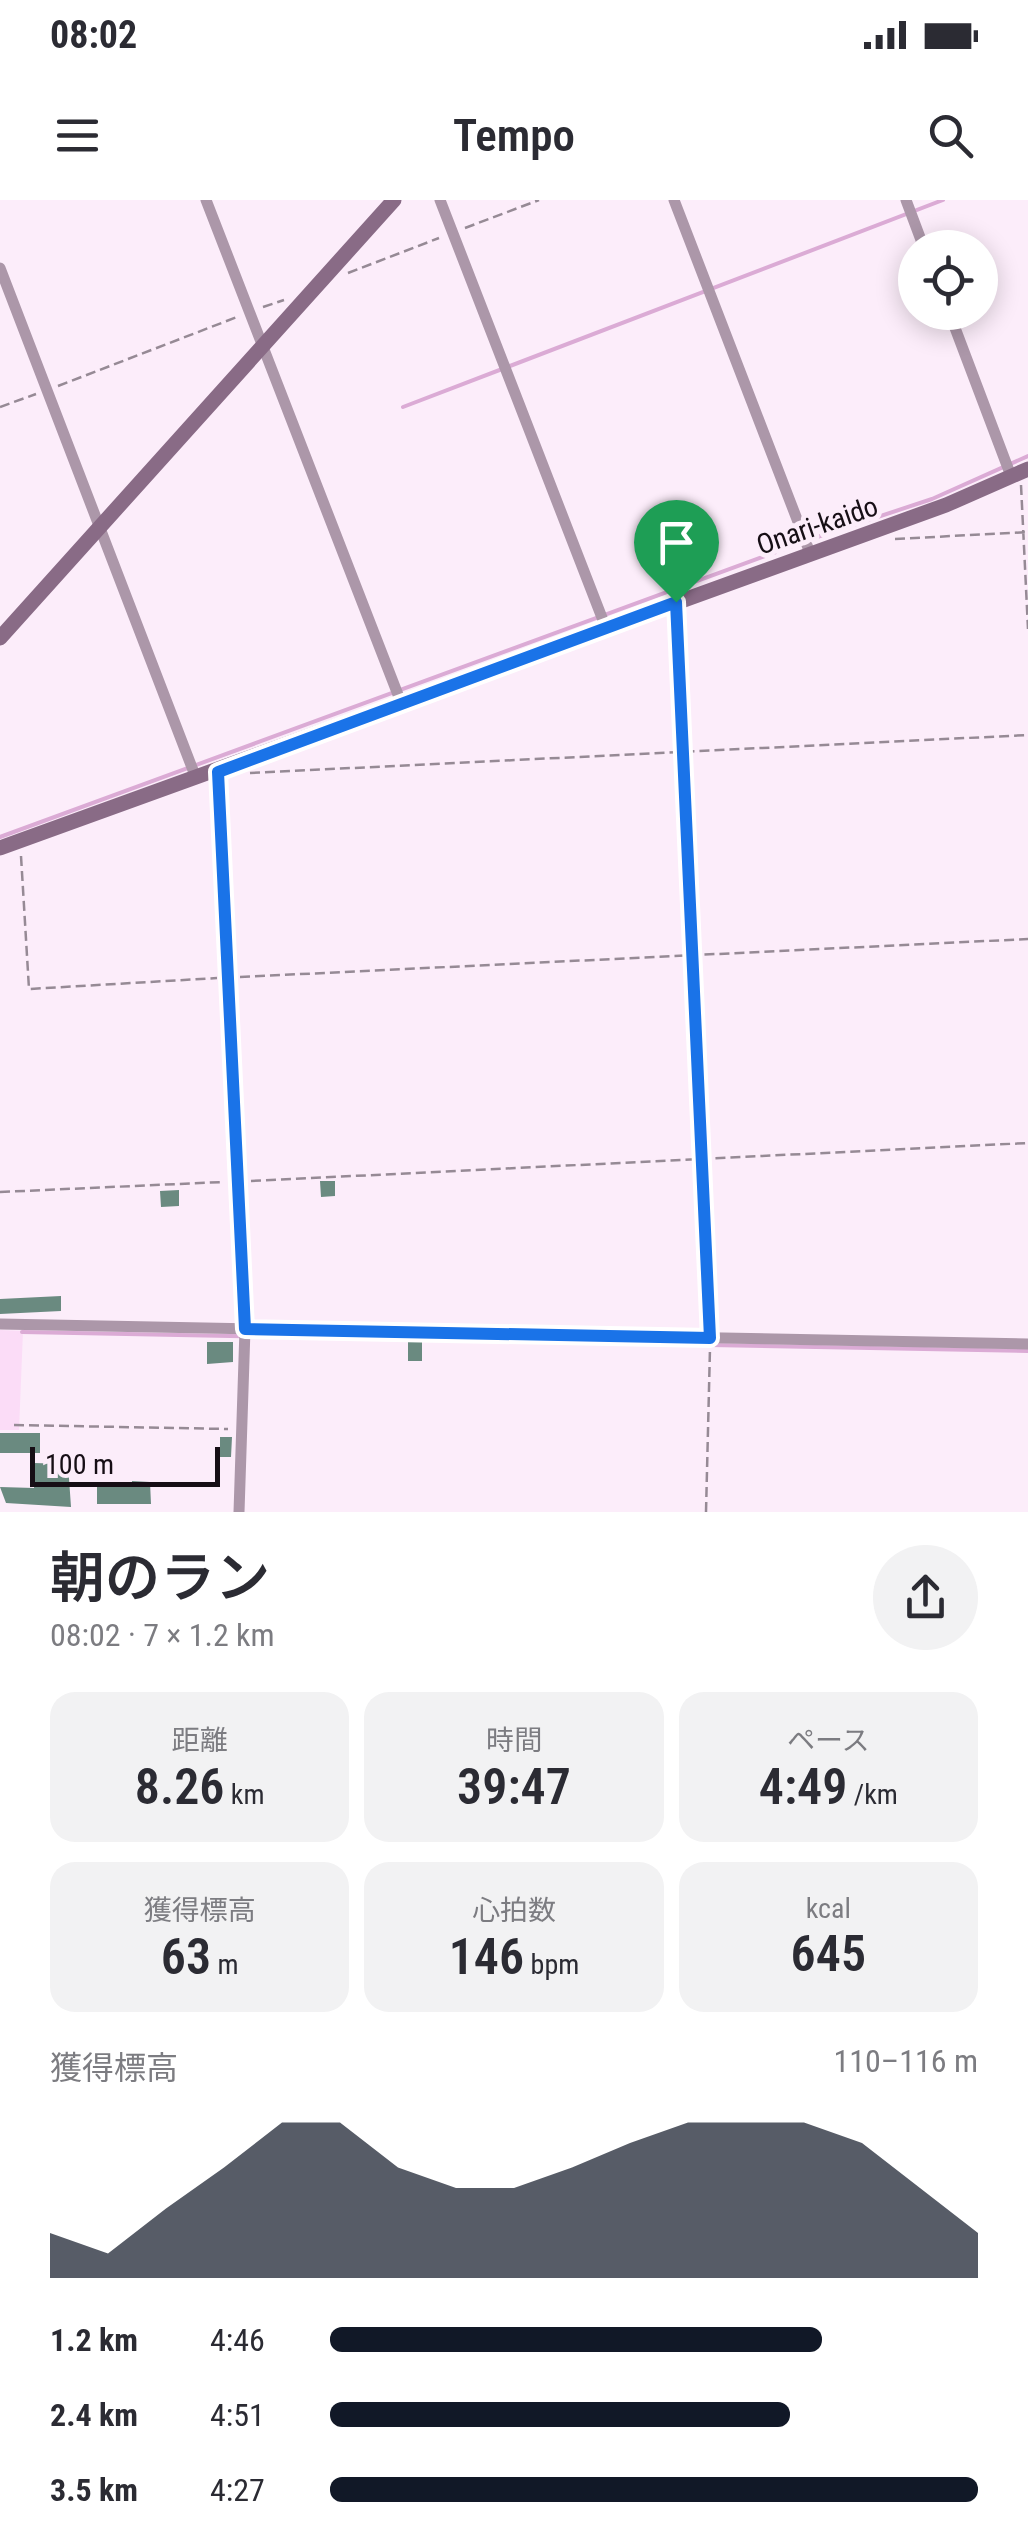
<!DOCTYPE html>
<html lang="ja">
<head>
<meta charset="utf-8">
<style>
  body { margin:0; font-family:"Roboto Condensed","Noto Sans JP",sans-serif; background:#f2f2f3; color:#2b2b33; height:100vh; display:flex; flex-direction:column; font-size:38px; white-space:nowrap }
  * { box-sizing:border-box; margin:0 }
  p { font-size:32px; color:#7c7c81 }
  .icon { flex:none; width:55px; height:55px; fill:none; stroke:currentColor; stroke-width:2; stroke-linecap:round; stroke-linejoin:round }
  .map { position:relative; height:1312px; overflow:hidden }
  .drawer { display:flex; flex-direction:column; background:#fff; flex:1 }
  .drawer>* { flex:none }
  .fabs { position:absolute; left:898px; top:30px; display:grid; gap:20px }
  .fabs a { display:grid; place-items:center; width:100px; height:100px; border-radius:50%; background:#fff; box-shadow:0 5px 25px #0003; font-size:50px }
  .scale { position:absolute; left:30px; bottom:25px; width:190px; box-sizing:border-box; padding-left:10px; border:5px solid #160e15; border-top:0; font-size:28px; line-height:35px; white-space:nowrap; color:#160e15; -webkit-text-stroke:8px #fcedfa; paint-order:stroke }
  .pin { position:absolute; display:grid; place-items:center; width:85px; height:85px; color:#fff; margin:-102px -42px; border-radius:50% 50% 50% 0; rotate:-45deg; box-shadow:0 0 10px #0007 }
  .pin .icon { rotate:45deg }
  .round { display:grid; place-items:center; flex:none; width:105px; height:105px; border-radius:52px; background:#f2f2f3 }
  .headline { display:flex; align-items:center; justify-content:space-between; height:170px; padding:0 50px }
  h1 { font-size:55px; font-weight:600; line-height:75px }
  .stats { display:grid; grid-template-columns:repeat(3,1fr); gap:15px; height:170px; padding:10px 50px }
  .stats div { display:grid; align-content:center; border-radius:25px; background:#f2f2f3; text-align:center }
  .stats b { font-size:50px; font-weight:600 }
  .stats small { font-size:28px; font-weight:400 }
  .stats p { font-size:28px }
  .chart { height:280px; padding:20px 50px }
  .chart p { display:flex; justify-content:space-between }
  .chart svg { width:100%; height:180px; margin-top:10px; fill:#111827; opacity:.7 }
  ul { padding:0 50px; list-style:none; font-size:32px }
  li { display:grid; grid-template-columns:160px 120px 1fr; align-items:center; height:75px }
  li i { height:25px; border-radius:12px; background:#111827 }
  .status { display:flex; justify-content:space-between; align-items:center; height:70px; padding:0 50px; background:#fff; direction:ltr }
  .status svg { height:28px; fill:currentColor }
  header { display:flex; justify-content:space-between; align-items:center; height:130px; padding:0 50px; background:#fff; font-size:45px; font-weight:600 }
  .map>svg:first-child { display:block }
  .built { fill:#fbdcf7 }
  .lines { fill:none; stroke-linecap:round; stroke-linejoin:round }
  .stream { stroke:#dbabd5; stroke-width:4 }
  .building { fill:#6a8a80 }
  .path { stroke:#968a95; stroke-width:2.5; stroke-dasharray:10 5; stroke-linecap:butt }
  .street { stroke:#ac97a9; stroke-width:11 }
  .secondary { stroke:#896b86; stroke-width:15 }
  .route-casing { stroke:#fff; stroke-width:20 }
  .route { stroke:#1a73e8; stroke-width:12 }
  .labels { text-anchor:middle; stroke-width:10; stroke-linejoin:round; paint-order:stroke }
  .street-label { font-size:28px; fill:#160e15; stroke:#fcedfa }
</style>
</head>
<body>
<div class="status"><b>08:02</b><svg viewBox="0 0 49 12"><path d="M0 12V9h3v3zM5 12V6h3v6zM10 12V3h3v9zM15 12V0h3v12zM26 1h20v11H26zM47 4h2v5h-2z"/></svg></div>
<header><svg class="icon" aria-label="menu" viewBox="0 0 24 24"><path d="M4 6h16M4 12h16M4 18h16"/></svg>Tempo<svg class="icon" aria-label="search" viewBox="0 0 24 24"><circle cx="10" cy="10" r="6"/><path d="M15 15l6 6"/></svg></header>
<div class="map">
<svg width="1028" height="1312" viewBox="0 0 1028 1312">
  <rect width="100%" height="100%" fill="#fcedfa"/>
  <!-- built -->
  <path class="built" d="M0,1130L23,1131L19,1230H0Z"/>
  <g class="lines">
    <!-- stream -->
    <path class="stream" d="M403,207L943,0
      M0,637L817,337L932,299L1028,256
      M22,1132L1028,1151"/>
  </g>
  <!-- building -->
  <path class="building" d="M320,981H335V996L321,997Z
    M179,990V1006L161,1007L160,991Z
    M61,1096V1111L0,1114V1099Z
    M207,1142H233V1162L207,1164Z
    M408,1142H422V1161H408Z
    M0,1233H40V1253H0Z
    M220,1237H232L231,1257H220Z
    M34,1263L68,1264L71,1307L6,1303L0,1287L34,1288Z
    M132,1281L150,1282L151,1304H97V1285H132Z"/>
  <g class="lines">
    <!-- path -->
    <path class="path" d="M465,28L539,0
      M348,73L439,38
      M263,107L284,100
      M58,186L237,117
      M0,207L36,194
      M1021,285L1028,429
      M895,339L1028,332
      M677,418L710,1125
      M250,573L1028,535
      M21,656L29,789L217,778
      M240,777L1028,739
      M251,981L1028,943
      M0,992L223,982
      M14,1225L228,1229
      M706,1312L710,1148"/>
    <!-- street -->
    <path class="street" d="M206,0L402,505
      M440,0L606,428
      M674,0L810,353
      M906,0L924,48
      M0,68L196,578
      M949,112L1011,276
      M218,572L245,1129L239,1312
      M0,1124L1028,1144"/>
    <!-- secondary -->
    <path class="secondary" d="M0,438L394,0
      M0,648L946,305L1028,269"/>
  </g>
  <g class="lines">
    <!-- route casing -->
    <g class="route-casing">
      <path id="route" d="M676,402L710,1138L245,1129L218,572Z"/>
    </g>
    <!-- route -->
    <use href="#route" class="route"/>
  </g>
  <g class="labels">
    <!-- street labels -->
    <g class="street-label">
      <text transform="translate(817 325) rotate(-19)" y="10">Onari-kaido</text>
    </g>
  </g>
</svg>
<div class="fabs">
<a><svg class="icon" aria-label="locate" viewBox="0 0 24 24"><circle cx="12" cy="12" r="6"/><path d="M12 2v4M12 18v4M2 12h4M18 12h4"/></svg></a>
</div>
<div class="scale">100 m</div>
<div class="pin" style="left:676px;top:402px;background:#1e9e55"><svg class="icon" aria-label="arrive" viewBox="0 0 24 24"><path d="M6 21V4h12l-3 4 3 4H6"/></svg></div>
</div>
<section class="drawer">
<div class="headline"><div><h1>朝のラン</h1><p>08:02 · 7 × 1.2 km</p></div><a class="round"><svg class="icon" aria-label="share" viewBox="0 0 24 24"><path d="M12 15V3M7 8l5-5 5 5M5 13v7h14v-7"/></svg></a></div>
<div class="stats">
<div><p>距離</p><b>8.26<small> km</small></b></div>
<div><p>時間</p><b>39:47</b></div>
<div><p>ペース</p><b>4:49<small> /km</small></b></div>
</div>
<div class="stats">
<div><p>獲得標高</p><b>63<small> m</small></b></div>
<div><p>心拍数</p><b>146<small> bpm</small></b></div>
<div><p>kcal</p><b>645</b></div>
</div>
<div class="chart"><p><span>獲得標高</span>110–116 m</p>
<svg viewBox="0 0 160 44" preserveAspectRatio="none"><path d="M0 44V33L10 38L20 27L30 17L40 6L50 6L60 17L70 22L80 22L90 17L100 11L110 6L120 6L130 6L140 11L150 22L160 33V44z"/></svg>
</div>
<ul>
<li><b>1.2 km</b>4:46<i style="width:76%"></i></li>
<li><b>2.4 km</b>4:51<i style="width:71%"></i></li>
<li><b>3.5 km</b>4:27<i style="width:100%"></i></li>
</ul>
</section>
</body>
</html>
